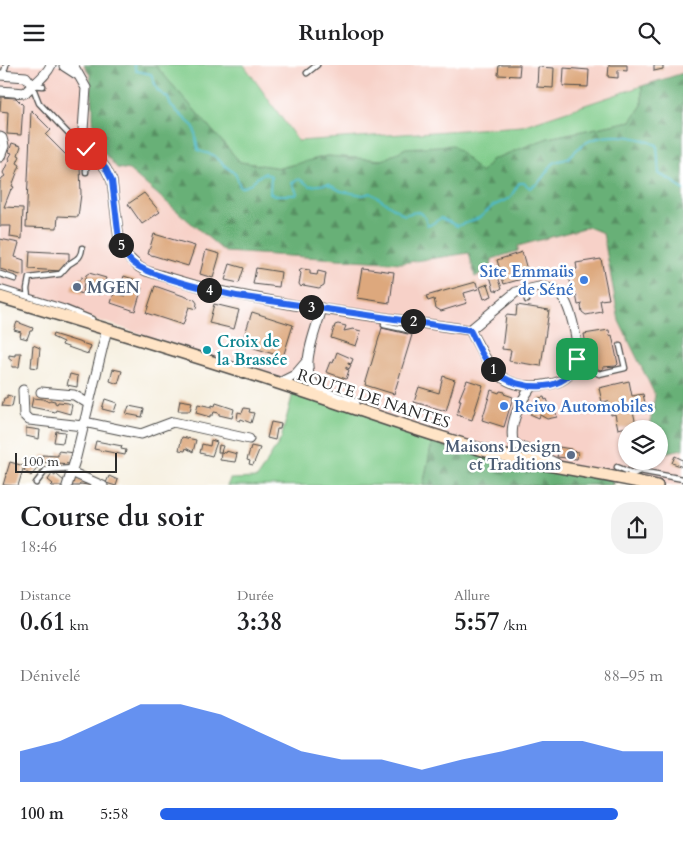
<!DOCTYPE html>
<html lang="fr">
<head>
<meta charset="utf-8">
<style>
  body { margin:0; font-family:Cardo,serif; background:#f2f2f2; color:#202124; height:100vh; display:flex; flex-direction:column; font-size:19px; white-space:nowrap }
  * { box-sizing:border-box; margin:0 }
  p { font-size:16px; color:#757577 }
  .icon { flex:none; width:28px; height:28px; fill:none; stroke:currentColor; stroke-width:2; stroke-linecap:round; stroke-linejoin:round }
  .map { position:relative; height:420px; overflow:hidden }
  .details { display:flex; flex-direction:column; background:#fff; flex:1 }
  .details>* { flex:none }
  .controls { position:absolute; left:618px; top:355px; display:grid; gap:10px }
  .controls a { display:grid; place-items:center; width:50px; height:50px; border-radius:50%; background:#fff; box-shadow:0 1px 4px #0004; font-size:25px }
  .scale { position:absolute; left:15px; bottom:12px; width:102px; box-sizing:border-box; padding-left:5px; border:2px solid #2b2b2b; border-top:0; font-size:14px; line-height:18px; white-space:nowrap; color:#2b2b2b; -webkit-text-stroke:4px #fff; paint-order:stroke }
  .pin { position:absolute; display:grid; place-items:center; width:42px; height:42px; color:#fff; margin:-21px; border-radius:10px; box-shadow:0 2px 8px #0006 }
  .km { position:absolute; width:25px; height:25px; margin:-12px; border-radius:50%; background:#222; color:#fff; font-size:14px; line-height:25px; text-align:center }
  .round { display:grid; place-items:center; flex:none; width:52px; height:52px; border-radius:20px; background:#f2f2f2 }
  .headline { display:flex; align-items:center; justify-content:space-between; height:85px; padding:0 20px }
  h1 { font-size:28px; font-weight:700; line-height:38px }
  .metrics { display:grid; grid-template-columns:repeat(3,1fr); gap:8px; height:85px; padding:5px 20px }
  .metrics div { display:grid; align-content:center }
  .metrics b { font-size:25px; font-weight:700 }
  .metrics small { font-size:14px; font-weight:400 }
  .metrics p { font-size:14px }
  .chart { height:140px; padding:10px 20px }
  .chart p { display:flex; justify-content:space-between }
  .chart svg { width:100%; height:90px; margin-top:5px; fill:#2563eb; opacity:.7 }
  ul { padding:0 20px; list-style:none; font-size:16px }
  li { display:grid; grid-template-columns:80px 60px 1fr; align-items:center; height:38px }
  li i { height:12px; border-radius:6px; background:#2563eb }
  header { display:flex; justify-content:space-between; align-items:center; height:65px; padding:0 20px; background:#fff; font-size:22px; font-weight:700 }
  .map>svg:first-child { display:block }
  .built { fill:#f7d1c8 }
  .green { fill:#80cc8b; stroke:#567c5b }
  .forest { fill:url(#forest-firs); stroke:#4a6e51 }
  .lines { fill:none; stroke-linecap:round; stroke-linejoin:round }
  .stream { stroke:#4ebac8; stroke-width:2 }
  .building { fill:#dda87d }
  .service-casing { stroke:#494846; stroke-width:7 }
  .minor-casing { stroke:#494846; stroke-width:11 }
  .secondary-casing { stroke:#494846; stroke-width:14 }
  .service { stroke:#fff; stroke-width:4.5 }
  .minor { stroke:#fff; stroke-width:9 }
  .secondary { stroke:#ffe4c6; stroke-width:11 }
  .route-casing { stroke:#fff; stroke-width:10 }
  .route { stroke:#2563eb; stroke-width:6 }
  .shop-dot { fill:#3f7fe0; stroke:#fff; stroke-width:2 }
  .service-dot { fill:#5c6f8a; stroke:#fff; stroke-width:2 }
  .culture-dot { fill:#0f9aa8; stroke:#fff; stroke-width:2 }
  .labels { text-anchor:middle; stroke-width:5; stroke-linejoin:round; paint-order:stroke }
  .shop-label { font-size:16px; font-weight:bold; fill:#366cbe; stroke:#fff; text-anchor:end }
  .service-label { font-size:16px; font-weight:bold; fill:#4e5e75; stroke:#fff; text-anchor:start }
  .culture-label { font-size:16px; font-weight:bold; fill:#0d838f; stroke:#fff; text-anchor:start }
  .street-label { font-size:16px; fill:#2b2b2b; stroke:#fff }
</style>
</head>
<body>
<header><svg class="icon" aria-label="menu" viewBox="0 0 24 24"><path d="M4 6h16M4 12h16M4 18h16"/></svg>Runloop<svg class="icon" aria-label="search" viewBox="0 0 24 24"><circle cx="10" cy="10" r="6"/><path d="M15 15l6 6"/></svg></header>
<div class="map">
<svg width="683" height="421" viewBox="0 0 683 421">
  <defs>
    <pattern id="forest-firs" width="22" height="20" patternUnits="userSpaceOnUse" patternTransform="scale(1.25)"><rect width="22" height="20" fill="#68b077"/><path d="M5 1l3.5 6h-7zM16 11l3.5 6h-7z" fill="#568f62"/></pattern>
  </defs>
  <rect width="100%" height="100%" fill="#fff"/>
  <filter id="ink" filterUnits="userSpaceOnUse"><feTurbulence type="fractalNoise" baseFrequency=".02" numOctaves="2"/><feDisplacementMap in="SourceGraphic" scale="10" xChannelSelector="R" yChannelSelector="G"/><feConvolveMatrix kernelMatrix="1 2 1 2 8 2 1 2 1" color-interpolation-filters="sRGB"/></filter>
  <filter id="wash" filterUnits="userSpaceOnUse"><feTurbulence type="fractalNoise" baseFrequency=".0096" numOctaves="4" result="noise"/><feDisplacementMap in="SourceGraphic" scale="20" xChannelSelector="R" yChannelSelector="G"/><feGaussianBlur stdDeviation="1.12" result="paint"/><feColorMatrix in="noise" values="0 0 0 0 0 0 0 0 0 0 0 0 0 0 0 0 0 1.4 0 .05"/><feComposite in="paint" operator="in"/></filter>
  <g filter="url(#wash)">
    <rect width="100%" height="100%" fill="#f6efdf"/>
    <!-- built -->
    <path class="built" d="M0,0H84L90,10L93,75L225,187L402,198L469,188L474,212L492,194L518,186V181L588,162L603,168L619,256L655,330L650,362L649,364H626V396H659V389L683,384V420H643L539,402L114,260L0,227Z
      M244,0H683V8L522,61L298,76Z"/>
    <!-- green -->
    <path class="green" d="M155,0H244L298,76L522,61L642,21V40L631,56L548,73L491,95L481,108L406,83L383,95L327,91L280,103L240,97Z
      M295,320L433,373L423,420L227,421L230,414L257,413L281,374Z"/>
    <!-- forest -->
    <path class="forest" d="M84,0H155L240,97L280,103L327,91L383,95L406,83L453,80L481,108L491,95L548,73L631,56L642,40V21L683,8V384L659,389V364H649L655,330L619,256L603,168L588,162L518,181V186L492,194L491,204L475,212L469,188L402,198L225,187L129,105L117,103L93,75V41L90,10Z
      M433,373L612,414L613,420L423,421Z"/>
    <g class="lines">
      <!-- stream -->
      <path class="stream" d="M134,0L136,6L151,9L158,26L168,33L171,41L194,62L198,85C203,88 208,88 213,90C217,92 218,95 222,98C233,109 235,103 240,122C250,124 255,111 265,108L271,111L270,128L274,130H296L297,128L292,118L299,114L310,121L328,119L341,126L363,130L371,128L404,150C418,146 423,143 427,160H430L441,153L457,161L479,153L493,141L510,133L519,118H524L530,123C544,116 545,106 554,98C558,94 563,97 568,93C573,89 577,84 582,80C602,66 636,70 657,80L659,109L673,116L683,125"/>
    </g>
    <g id="blocks">
      <!-- building -->
      <path class="building" d="M499,0H520L519,11L498,10Z
        M609,0H627V6L618,5V13L608,12Z
        M654,0H663V4L654,6Z
        M538,2L554,3L553,23L537,22Z
        M564,3L589,5L588,22L563,21Z
        M1,32L16,33L23,40L21,70L7,69L8,47L0,46Z
        M31,45L51,65L46,70L69,93H76V96L80,101L81,129L78,152L58,151L57,163L26,162Z
        M12,78L21,81L18,90L20,91L17,98L20,100L12,121L14,122L12,125L11,124L4,142L23,143L22,174L10,172L11,161H0V117L2,113L5,111L3,108L8,97L10,95L9,93L12,88L9,87Z
        M144,128L160,147L142,159L128,139Z
        M154,169L195,181L188,201L148,189Z
        M0,174L19,178L15,192L24,195V211L0,204Z
        M206,185L220,189L213,213L200,209Z
        M30,186L69,188V194L60,206L29,204Z
        M522,187L529,212L504,219L497,195Z
        M601,194L609,234L600,235L602,247L586,250L582,247L581,241L583,239L578,240L576,229L573,230L568,206L577,204L576,198Z
        M230,199L244,203L239,218L225,215Z
        M256,203L281,207L279,222L253,219Z
        M363,203L394,207L390,238L358,233Z
        M302,204L310,205V209L317,210L318,206L326,208L324,220L319,223L303,220L301,222L299,219L301,208L299,206Z
        M89,208L106,213L100,230L86,225L89,216L85,214L82,229L72,225V220L81,214V212L85,213L86,210Z
        M497,209L502,223L497,226V225H494L490,211Z
        M124,211L136,215L134,221L142,223L135,246L111,238L114,228L126,231L128,226L120,223Z
        M476,217L478,224L464,228L467,238L441,246L436,243L434,234L428,236L426,231Z
        M488,219L492,231L484,234L480,222Z
        M155,221L195,235L197,238L196,244L189,242L183,260L146,248Z
        M214,239L239,245L234,264L209,258Z
        M517,240L549,245L541,301L509,296L511,285L502,284L506,250L516,251Z
        M252,247L293,260L283,292L248,281L250,274L244,272Z
        M17,257L33,263L32,266H30L27,274L20,272L21,267L14,265Z
        M338,259L346,261L344,266L353,264L361,266L356,281L331,273L335,260Z
        M382,263L412,270L394,329L365,320Z
        M609,265L610,271L612,270L618,299L616,301L603,302V304L600,305L597,303L595,290L588,291L584,269Z
        M53,269L91,281L88,289L62,280L63,277L52,272Z
        M33,280L40,283L38,303L31,302Z
        M337,287L353,294L351,299L348,298V299L351,300L349,304L346,302V304L349,305L346,314L326,307L330,297L333,298Z
        M15,288H21L19,302H12L11,294H9V290L15,291Z
        M113,304L122,306L118,319L110,316Z
        M70,309L78,311L77,322L67,320Z
        M443,311L455,315L446,346L414,337L419,322L439,328Z
        M467,315L483,320L472,355L457,350L461,335H459L460,332Z
        M629,316L632,331L643,329L646,343L633,346L636,360L618,364L615,349L611,350L608,336L602,337L599,323Z
        M491,325L499,328L500,326L505,327L504,329L513,332L504,362L482,355Z
        M7,330L14,332L12,342L2,341L4,333H7Z
        M544,332L545,335L547,334L550,342L554,340L557,352L547,354L540,350L539,353L530,349L532,345L536,347L538,343L535,340L539,335V333Z
        M33,333L43,334L49,337L50,335L55,336V338L57,339L58,337L68,338L72,340L70,349L56,345L55,347L31,342Z
        M105,334L117,338L114,347L102,344Z
        M180,335L192,337L190,346H178Z
        M216,338L234,344L232,353L219,350V348L214,347L213,350H210V352L196,348L198,339L212,342V340L215,341Z
        M129,341L144,344L142,352L126,349Z
        M244,343L250,344L249,347L254,348L251,358L241,354L240,356L237,355L238,347L242,348Z
        M271,357L281,359L280,364H277L275,375L267,373Z
        M26,363L40,365L39,374L26,371Z
        M56,366L65,367L63,378L54,377Z
        M182,372L196,375L193,387L186,383L185,386L179,385Z
        M211,375L217,377L212,391L200,388L202,379L210,381Z
        M96,376L122,381L121,384L126,385L125,390L94,384Z
        M219,380L223,381L221,387L225,388L226,386L237,389L235,397L220,395L221,387H218Z
        M251,381L260,383L253,400L249,399L250,396L247,395Z
        M559,382L571,384V386L578,387L577,394L557,392Z
        M58,386L74,388L71,399L42,397V390L58,391Z
        M675,391L683,395V402L672,398Z
        M34,395L40,400L31,411L24,405Z
        M10,397L24,401L18,421L3,420Z
        M52,409L55,411L56,409L65,417L62,421H51L53,419L48,415Z
        M109,411L118,415L116,421L106,418Z
        M74,413L96,421L80,419L79,421H72Z"/>
    </g>
  </g>
  <g filter="url(#ink)">
    <use href="#blocks" fill-opacity="0" stroke="#494846" stroke-width="1"/>
    <g class="lines">
      <!-- service casing -->
      <g class="service-casing">
        <path id="service" d="M307,8L317,0
          M3,10L6,0
          M43,21L32,20L39,38L80,81L86,90V107
          M112,182L121,181
          M0,209L15,214
          M0,223L65,243L92,254
          M525,225L527,235
          M28,232L27,224L29,213L60,209C63,206 66,202 69,199C77,194 81,193 82,183
          M385,252L384,260L413,266L421,259
          M577,297L599,309L625,303L620,281
          M617,402L632,408
          M626,412L640,406L683,414
          M36,418L46,405L73,403"/>
      </g>
      <!-- minor casing -->
      <g class="minor-casing">
        <path id="minor" d="M73,0L86,23L83,65L85,77L106,104L112,116L119,174L126,190L139,202L146,206L208,224L294,240L470,265
          M64,1L78,10
          M0,10L26,12L32,20
          M0,26L25,28C34,18 45,13 51,0
          M0,72L2,73L4,81L0,92
          M539,222C547,222 554,224 560,229C571,240 581,285 576,299C572,311 561,317 550,319C501,329 490,302 470,265L516,227Z
          M322,243C316,266 294,311 321,325C332,331 343,334 354,338
          M279,318L295,310L307,296
          M531,322C521,336 509,358 513,376L517,380L556,398
          M23,325L24,350L29,355L83,361
          M41,327L74,330L89,339
          M84,357L141,369L173,357L249,374
          M71,407L103,421
          M67,421L76,392L107,264"/>
      </g>
      <!-- secondary casing -->
      <g class="secondary-casing">
        <path id="secondary" d="M0,232C93,260 186,288 278,318C349,341 419,367 490,387C545,402 602,408 657,421"/>
      </g>
      <!-- service -->
      <use href="#service" class="service"/>
      <!-- minor -->
      <use href="#minor" class="minor"/>
      <!-- secondary -->
      <use href="#secondary" class="secondary"/>
    </g>
  </g>
  <g class="lines" filter="url(#ink)">
    <!-- route casing -->
    <g class="route-casing">
      <path id="route" d="M86,84L89,82L106,104L112,116L119,174C121,182 125,191 132,197C149,212 214,226 237,231L470,265C477,279 484,296 496,307C518,327 571,329 577,294"/>
    </g>
    <!-- route -->
    <use href="#route" class="route"/>
  </g>
  <!-- markers -->
  <g class="shop-dot">
    <circle cx="584" cy="215" r="5"/>
    <circle cx="504" cy="341" r="5"/>
  </g>
  <g class="service-dot">
    <circle cx="77" cy="222" r="5"/>
    <circle cx="571" cy="390" r="5"/>
  </g>
  <circle class="culture-dot" cx="207" cy="285" r="5"/>
  <g class="labels">
    <!-- shop labels -->
    <g class="shop-label">
      <text x="574" y="212">Site Emmaüs<tspan x="574" dy="18">de Séné</tspan></text>
      <text x="514" y="347" text-anchor="start">Reivo Automobiles</text>
    </g>
    <!-- service labels -->
    <g class="service-label">
      <text x="87" y="228">MGEN</text>
      <text x="561" y="387" text-anchor="end">Maisons Design<tspan x="561" dy="18">et Traditions</tspan></text>
    </g>
    <!-- culture labels -->
    <g class="culture-label">
      <text x="217" y="282">Croix de<tspan x="217" dy="18">la Brassée</tspan></text>
    </g>
    <!-- street labels -->
    <g class="street-label">
      <text transform="translate(374 333) rotate(18)" y="6">ROUTE DE NANTES</text>
    </g>
  </g>
</svg>
<div class="controls">
<a><svg class="icon" aria-label="layers" viewBox="0 0 24 24"><path d="M12 4l9 5-9 5-9-5zM3 14l9 5 9-5"/></svg></a>
</div>
<div class="scale">100 m</div>
<div class="pin" style="left:577px;top:294px;background:#1e9e55"><svg class="icon" aria-label="arrive" viewBox="0 0 24 24"><path d="M6 21V4h12l-3 4 3 4H6"/></svg></div>
<div class="pin" style="left:86px;top:84px;background:#d93025"><svg class="icon" aria-label="check" viewBox="0 0 24 24"><path d="M5 12l5 5 9-10"/></svg></div>
<b class="km" style="left:493px;top:304px">1</b>
<b class="km" style="left:413px;top:256px">2</b>
<b class="km" style="left:311px;top:242px">3</b>
<b class="km" style="left:209px;top:225px">4</b>
<b class="km" style="left:121px;top:180px">5</b>
</div>
<section class="details">
<div class="headline"><div><h1>Course du soir</h1><p>18:46</p></div><a class="round"><svg class="icon" aria-label="share" viewBox="0 0 24 24"><path d="M12 15V3M7 8l5-5 5 5M5 13v7h14v-7"/></svg></a></div>
<div class="metrics">
<div><p>Distance</p><b>0.61<small> km</small></b></div>
<div><p>Durée</p><b>3:38</b></div>
<div><p>Allure</p><b>5:57<small> /km</small></b></div>
</div>
<div class="chart"><p><span>Dénivelé</span>88–95 m</p>
<svg viewBox="0 0 160 44" preserveAspectRatio="none"><path d="M0 44V29L10 24L20 15L30 6L40 6L50 11L60 20L70 29L80 33L90 33L100 38L110 33L120 29L130 24L140 24L150 29L160 29V44z"/></svg>
</div>
<ul>
<li><b>100 m</b>5:58<i style="width:91%"></i></li>
</ul>
</section>
</body>
</html>
